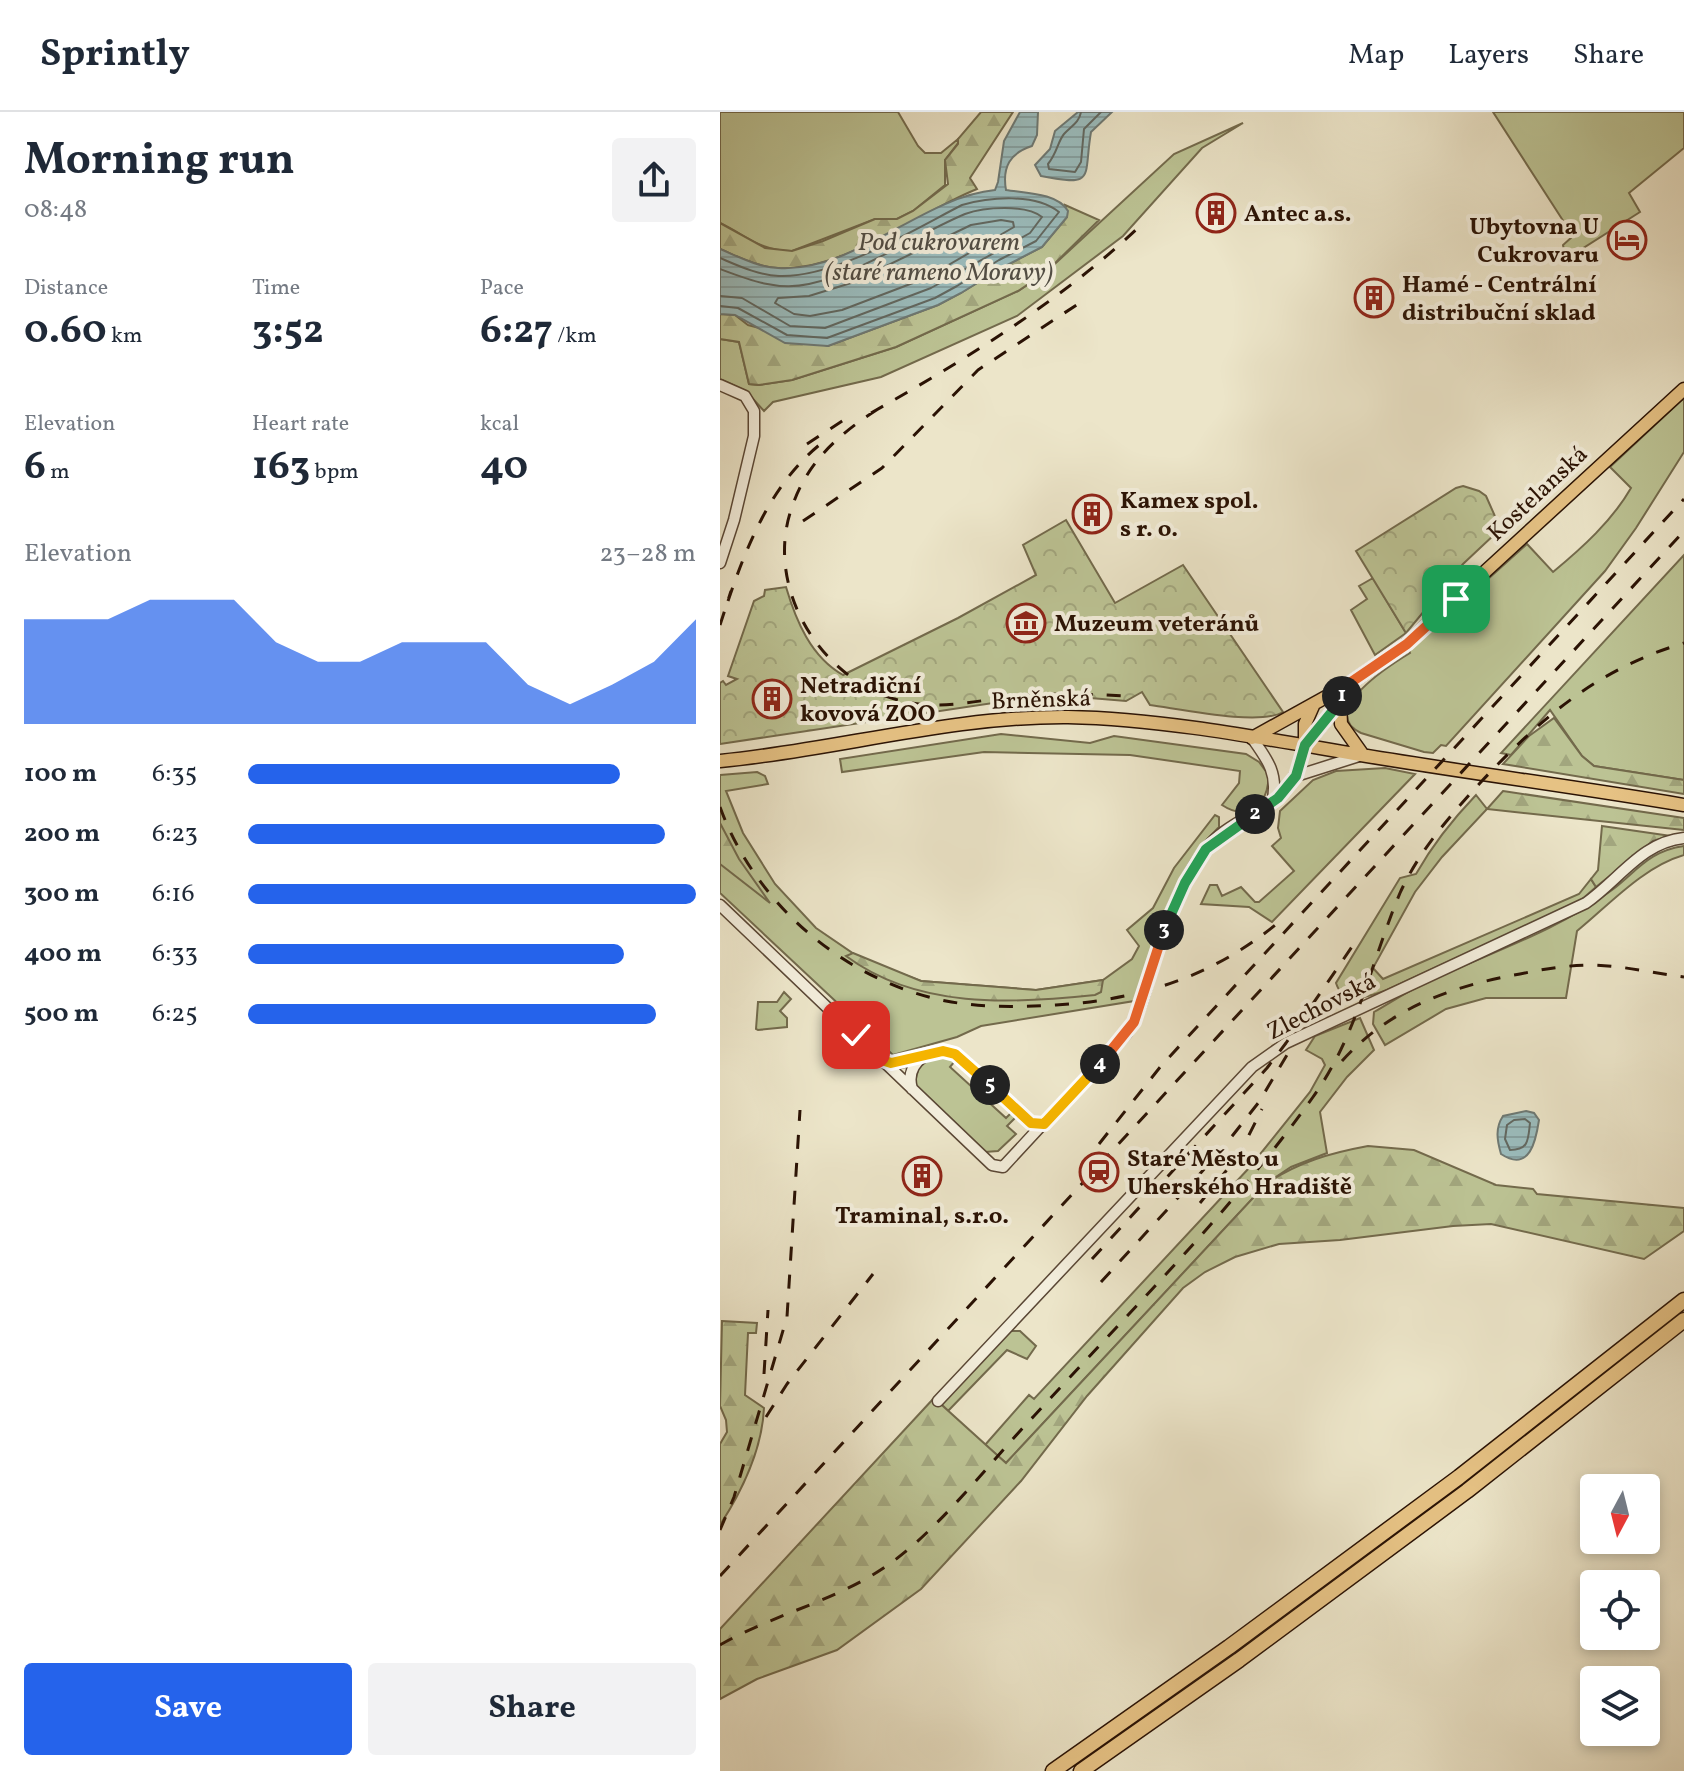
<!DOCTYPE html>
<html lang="en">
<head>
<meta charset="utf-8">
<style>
  body { margin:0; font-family:Vollkorn,serif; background:#f2f2f3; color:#1f2937; height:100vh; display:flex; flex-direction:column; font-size:30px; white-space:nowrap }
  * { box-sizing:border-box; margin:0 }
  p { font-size:26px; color:#747a83 }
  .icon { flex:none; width:44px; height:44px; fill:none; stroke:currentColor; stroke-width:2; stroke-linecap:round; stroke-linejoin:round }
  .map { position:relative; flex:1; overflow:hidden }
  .drawer { display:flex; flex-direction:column; background:#fff; width:720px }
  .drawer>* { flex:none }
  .needle { width:52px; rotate:187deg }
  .buttons { position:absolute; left:860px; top:1362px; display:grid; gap:16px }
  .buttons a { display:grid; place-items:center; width:80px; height:80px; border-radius:8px; background:#fff; box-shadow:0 4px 12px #0003; font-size:40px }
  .pin { position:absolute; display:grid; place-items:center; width:68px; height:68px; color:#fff; margin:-34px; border-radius:16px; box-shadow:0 4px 12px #0006 }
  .km { position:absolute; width:40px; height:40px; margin:-20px; border-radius:50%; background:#222; color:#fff; font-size:22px; line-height:40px; text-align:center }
  .round { display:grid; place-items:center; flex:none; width:84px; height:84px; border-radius:8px; background:#f2f2f3 }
  .headline { display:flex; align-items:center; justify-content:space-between; height:136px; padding:0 24px }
  h1 { font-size:44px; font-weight:700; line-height:60px }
  .metrics { display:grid; grid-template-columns:repeat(3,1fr); gap:12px; height:136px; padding:8px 24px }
  .metrics div { display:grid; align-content:center }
  .metrics b { font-size:40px; font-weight:700 }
  .metrics small { font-size:22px; font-weight:400 }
  .metrics p { font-size:22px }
  .chart { height:224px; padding:16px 24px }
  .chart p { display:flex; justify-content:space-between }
  .chart svg { width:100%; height:144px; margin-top:8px; fill:#2563eb; opacity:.7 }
  .primary-button { display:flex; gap:16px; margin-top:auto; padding:16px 24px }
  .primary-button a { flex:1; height:92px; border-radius:8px; background:#2563eb; color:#fff; font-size:32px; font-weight:700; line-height:92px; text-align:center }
  .primary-button a+a { background:#f2f2f3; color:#1f2937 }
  ul { padding:0 24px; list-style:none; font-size:26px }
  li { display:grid; grid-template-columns:128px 96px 1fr; align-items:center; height:60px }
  li i { height:20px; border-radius:10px; background:#2563eb }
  header { display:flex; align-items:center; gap:48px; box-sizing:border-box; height:112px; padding:0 40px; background:#fff; border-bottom:2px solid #e0e1e3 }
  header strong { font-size:38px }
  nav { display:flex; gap:44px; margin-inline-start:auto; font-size:28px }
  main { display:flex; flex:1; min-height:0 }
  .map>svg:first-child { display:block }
  .green { fill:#bcc394; stroke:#736a4c; stroke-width:2 }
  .forest { fill:url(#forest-firs); stroke:#736a4c; stroke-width:2 }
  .park { fill:url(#park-crowns); stroke:#736a4c; stroke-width:2 }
  .water { fill:url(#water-rules); stroke:#6e7974; stroke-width:2 }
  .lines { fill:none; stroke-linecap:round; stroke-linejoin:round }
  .shore { stroke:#626861; stroke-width:2 }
  .minor-casing { stroke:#5a4735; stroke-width:13 }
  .major-casing { stroke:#2a1204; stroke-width:15 }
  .highway-casing { stroke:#2a1204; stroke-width:17 }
  .minor { stroke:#f3eedc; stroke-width:10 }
  .major { stroke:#e6c284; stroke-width:12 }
  .highway { stroke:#e6c284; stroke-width:14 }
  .rail { stroke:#2a1204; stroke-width:3; stroke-dasharray:14 14; stroke-linecap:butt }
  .split-1-casing { stroke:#fff; stroke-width:16 }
  .split-2-casing { stroke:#fff; stroke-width:16 }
  .split-3-casing { stroke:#fff; stroke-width:16 }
  .split-4-casing { stroke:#fff; stroke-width:16 }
  .split-5-casing { stroke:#fff; stroke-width:16 }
  .split-6-casing { stroke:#fff; stroke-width:16 }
  .split-1 { stroke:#f0652b; stroke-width:10 }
  .split-2 { stroke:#22a559; stroke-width:10 }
  .split-3 { stroke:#22a559; stroke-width:10 }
  .split-4 { stroke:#f0652b; stroke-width:10 }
  .split-5 { stroke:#f5b400; stroke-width:10 }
  .split-6 { stroke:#f5b400; stroke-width:10 }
  .labels { text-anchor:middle; stroke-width:8; stroke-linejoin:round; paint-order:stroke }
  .poi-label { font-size:24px; font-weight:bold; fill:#2a1204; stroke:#f3eedc; text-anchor:start }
  .street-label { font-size:24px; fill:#2a1204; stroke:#f3eedc }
  .water-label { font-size:26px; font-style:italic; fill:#524e45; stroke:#f3eedc }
</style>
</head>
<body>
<header>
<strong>Sprintly</strong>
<nav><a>Map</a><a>Layers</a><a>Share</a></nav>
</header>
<main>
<section class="drawer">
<div class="headline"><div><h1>Morning run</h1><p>08:48</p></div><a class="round"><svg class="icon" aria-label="share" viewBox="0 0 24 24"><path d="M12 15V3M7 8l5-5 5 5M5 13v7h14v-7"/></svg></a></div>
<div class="metrics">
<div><p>Distance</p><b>0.60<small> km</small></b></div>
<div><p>Time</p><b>3:52</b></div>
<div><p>Pace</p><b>6:27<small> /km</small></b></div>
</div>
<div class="metrics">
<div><p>Elevation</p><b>6<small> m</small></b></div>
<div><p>Heart rate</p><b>163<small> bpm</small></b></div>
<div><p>kcal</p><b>40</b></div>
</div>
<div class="chart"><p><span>Elevation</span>23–28 m</p>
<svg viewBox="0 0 160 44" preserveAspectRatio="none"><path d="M0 44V12L10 12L20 12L30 6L40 6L50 6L60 19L70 25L80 25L90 19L100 19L110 19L120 32L130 38L140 32L150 25L160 12V44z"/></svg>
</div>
<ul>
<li><b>100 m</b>6:35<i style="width:83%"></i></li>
<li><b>200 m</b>6:23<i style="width:93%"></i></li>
<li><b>300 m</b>6:16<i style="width:100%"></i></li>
<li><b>400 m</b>6:33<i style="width:84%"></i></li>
<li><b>500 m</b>6:25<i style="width:91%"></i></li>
</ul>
<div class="primary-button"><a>Save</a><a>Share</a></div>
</section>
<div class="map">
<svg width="964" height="1659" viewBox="0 0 964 1659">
  <defs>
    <pattern id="forest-firs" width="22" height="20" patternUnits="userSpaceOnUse" patternTransform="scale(2)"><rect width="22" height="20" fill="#bcc394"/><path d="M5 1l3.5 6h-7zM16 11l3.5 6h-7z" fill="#a2a67e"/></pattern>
    <pattern id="park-crowns" width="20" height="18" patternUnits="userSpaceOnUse" patternTransform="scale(2)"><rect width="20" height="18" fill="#bcc394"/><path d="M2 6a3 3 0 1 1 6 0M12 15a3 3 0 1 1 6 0" fill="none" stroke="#a2a67e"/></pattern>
    <pattern id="water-rules" width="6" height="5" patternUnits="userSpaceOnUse" patternTransform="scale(2)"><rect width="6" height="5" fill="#9bbdbe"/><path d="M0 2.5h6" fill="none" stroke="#86a1a2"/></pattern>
  </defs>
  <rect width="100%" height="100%" fill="#ece5c9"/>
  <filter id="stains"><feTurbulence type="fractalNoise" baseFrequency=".0025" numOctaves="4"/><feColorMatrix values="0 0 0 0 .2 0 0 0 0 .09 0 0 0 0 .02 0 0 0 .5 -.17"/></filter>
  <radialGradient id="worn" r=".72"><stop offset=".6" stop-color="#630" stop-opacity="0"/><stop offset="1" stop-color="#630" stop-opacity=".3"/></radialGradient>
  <!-- green -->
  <path class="green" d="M0,0H178L198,34L205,41H221L238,27V31L225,48V73L193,99L177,107H155L72,139C40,139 27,124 0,111Z
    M773,0H964V36L909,81L920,100L846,147L843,133L853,124Z
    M523,11L482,36L403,124L297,204L161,265L53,290L44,299L26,279L0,267V227L19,230L29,272L39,273L72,268L176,235L298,179L325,161L454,42Z
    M964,286V340L916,416L885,459L726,634L721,633L713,641L704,640L641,621C596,599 672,552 690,541L689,538L807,432L833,460C862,436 892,409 911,376L890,355Z
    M964,443V668L874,654L862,644L830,598L791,643L781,641Z
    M653,466L686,521L655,543L631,498L647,487L639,474Z
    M281,622L370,631L394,624L526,642L539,650L545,658L548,657C552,687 532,713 502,693L519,671L520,659L410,643L264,640L122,660L120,647Z
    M665,656L695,662L552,810L529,795L481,792L490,773H497L502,784L521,775L535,790H539L574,759L552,734L561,726L558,716L560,699L593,668L616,659Z
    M37,660L45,664L48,672L6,679L23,721L55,772L96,816L140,846L201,869L316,878L383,868L412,847L419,834L407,818L433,796L454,756L495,703L499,705V715L479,736L449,791L414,889L261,914L237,925L173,943L0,781V663Z
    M756,683L767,697L722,745L695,780L653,856L663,867L859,782L871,767L876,775L860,789L667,878C648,884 624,896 616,871L680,766L696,762C713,732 733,707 756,683Z
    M964,734V743C923,755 890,792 857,819L846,886H766L726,897L665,933L653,912L654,900C670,891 686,880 703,872C766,842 836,820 892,778C918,758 929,739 964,734Z
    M64,880L71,887L60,899L67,906V915L38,918L36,917L38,890H57Z
    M640,906L654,938L627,965L600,1000L607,1041L571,1055L547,1071L286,1351L265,1333L309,1283L314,1287L529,1056L590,980L605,953L602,947L586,938L595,924Z
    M226,945L235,949L230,955L286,1006L291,1001L296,1005L287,1014L296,1022L278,1039L265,1040L198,979L195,970L199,954L213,946Z
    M290,1219H300L316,1234L307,1247L287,1238L228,1299L220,1291Z"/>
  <!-- forest -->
  <path class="forest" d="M261,0H293L250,66L257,77C199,100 122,160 58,156C38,155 19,145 0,137V111L45,136L72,139L103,129L155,107H177L193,99L228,72L225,48L238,32V27Z
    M345,93L379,108L325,161L298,179L176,235L72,268L39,273L29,272L19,230L0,227V202L15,203L28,213L108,234L218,193L241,181L283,155L322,135L347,105Z
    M834,606L862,644L874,654L964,668V682L783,652L809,624Z
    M783,679L964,706V718L767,697Z
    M0,711L19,747L50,791L0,752Z
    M882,714L951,724L933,729L876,775L871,767L878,758Z
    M133,841L201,869L316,878L383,868L381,880L375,883C291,892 197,897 126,844Z
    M648,1034L694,1038L776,1073L813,1077L817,1082L964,1096V1119L924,1147L771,1112L733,1114L620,1128L559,1132L515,1145L485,1160L463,1176L367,1284L301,1369L201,1477L117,1538L37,1567L0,1587V1517L214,1286L286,1351L547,1071C579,1050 610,1041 648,1034Z
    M2,1209L37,1211L36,1221H28L25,1283L44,1296C42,1338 22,1379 0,1413V1332L7,1320L6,1308L0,1294Z"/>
  <!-- park -->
  <path class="park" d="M743,374L759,379L766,384L778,411L776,421L743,452L686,521L636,439L736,376Z
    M346,408L395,491L463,453L563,600C540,614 460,597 430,593L422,580L406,589L358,585L306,586L0,632V571L3,569L6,573L17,567L8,564L34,489L44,484L45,478L66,475C76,509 91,545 123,563L238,506L316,463L303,433Z"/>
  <!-- water -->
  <path class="water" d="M300,0H318L317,23L312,34C290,41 282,55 286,78C305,81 338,81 348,99L347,105L322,135L283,155L241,181L218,193L108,234L65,231L15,203L0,202V137C19,145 38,155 58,156C134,161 202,85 275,78L278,70L284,29Z
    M358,0H392L371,20C363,66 377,75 321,64L315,53L330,37L335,19Z
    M806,999L814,1001L819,1008C816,1028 810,1061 781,1042C777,1028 775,1016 783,1004Z"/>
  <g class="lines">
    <!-- shore -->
    <path class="shore" d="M361,0C359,11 351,14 344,22C338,29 337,41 328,52L329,57L355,60L361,50L364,17L381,0
      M281,108L293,110L294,115L206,166L122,198L90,204L74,202L55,191L58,186L89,184L131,171L251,113Z
      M0,146C19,154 38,163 59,164C115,166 193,118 242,93C270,85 315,81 339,100L316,129L279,148L237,174L215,186L107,226L67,223L18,196L0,194
      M0,157C29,168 57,179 89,172C146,159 193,124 245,102C264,95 306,92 322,105L310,121L211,176L105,216L70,214L22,186L0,184
      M805,1007L810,1011C808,1028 809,1038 790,1038L785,1027L787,1013L794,1008Z"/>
    <!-- minor casing -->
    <g class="minor-casing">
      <path id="minor" d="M0,273L25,284L34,299V324L14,408L0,451
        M532,626C548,648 559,663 552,691
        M576,664L639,644
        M0,793L251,1033L272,1053L283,1055L407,921C421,900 426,876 433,852C445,814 459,773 483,740C518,695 572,704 585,633
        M164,948C188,958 210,934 235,942L311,1011L324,1012
        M192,977C188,964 192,953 203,945
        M218,1289L532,955L566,931L866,791C899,768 922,730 964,726"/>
    </g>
    <!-- major casing -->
    <g class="major-casing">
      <path id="major" d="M620,590L621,612L643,643
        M532,626L624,575L683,535L964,277
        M585,633L620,590L624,575
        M585,633V612L593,594
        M0,649C116,638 230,604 348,605C445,607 546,627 641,643C749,661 857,675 964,693"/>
    </g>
    <!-- highway casing -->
    <g class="highway-casing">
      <path id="highway" d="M333,1659L509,1535L739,1365L964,1188
        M361,1659L519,1548L747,1379L964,1208"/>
    </g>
    <!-- minor -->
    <use href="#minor" class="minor"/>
    <!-- major -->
    <use href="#major" class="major"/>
    <!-- highway -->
    <use href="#highway" class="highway"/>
    <!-- rail -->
    <path class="rail" d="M158,297C119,322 87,350 72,395C43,476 102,570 182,589C221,599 258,588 296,584C333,581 369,582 406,584
      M151,301C245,248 341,189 420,114
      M87,332L133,302
      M83,409L162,356L258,258L361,190
      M8,489C28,430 53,369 103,330
      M0,513L11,479
      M0,695C35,792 125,869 226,889C263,896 299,895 336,893C420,888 495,864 560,809
      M622,949C670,896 732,874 800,862C824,857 848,853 873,853C904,854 934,861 964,865
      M379,1032L441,954L964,387
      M480,1091L519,1043L542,997
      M372,1147L547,956L566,931L638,826
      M381,1170L498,1042L539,990L570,938
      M44,1262L48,1198
      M46,1305L67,1272L153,1162
      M0,1418L14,1385L67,1205L80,998
      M0,1464L964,419
      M0,1533C52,1503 112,1490 162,1457C216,1422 269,1351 314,1304C409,1200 511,1100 593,985C637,924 651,850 680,781C699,739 729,705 760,671C820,607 877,557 964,531"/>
  </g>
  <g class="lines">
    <!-- split-1 casing -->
    <g class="split-1-casing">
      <path id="split-1" d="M622,584L624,575L687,532L736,487"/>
    </g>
    <!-- split-2 casing -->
    <g class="split-2-casing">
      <path id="split-2" d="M535,702L558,686L576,664L585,633L620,590L622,584"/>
    </g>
    <!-- split-3 casing -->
    <g class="split-3-casing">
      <path id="split-3" d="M444,818L465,771L486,737L535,702"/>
    </g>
    <!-- split-4 casing -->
    <g class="split-4-casing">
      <path id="split-4" d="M380,952L414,910L444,818"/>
    </g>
    <!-- split-5 casing -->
    <g class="split-5-casing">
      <path id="split-5" d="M270,973L311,1011L324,1012L380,952"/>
    </g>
    <!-- split-6 casing -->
    <g class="split-6-casing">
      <path id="split-6" d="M136,923L162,948L171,951L223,939L235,942L270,973"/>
    </g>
    <!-- split-1 -->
    <use href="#split-1" class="split-1"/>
    <!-- split-2 -->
    <use href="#split-2" class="split-2"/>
    <!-- split-3 -->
    <use href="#split-3" class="split-3"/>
    <!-- split-4 -->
    <use href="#split-4" class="split-4"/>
    <!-- split-5 -->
    <use href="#split-5" class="split-5"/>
    <!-- split-6 -->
    <use href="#split-6" class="split-6"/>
  </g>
  <!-- icons -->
  <defs>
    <g id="building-ring" transform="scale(2)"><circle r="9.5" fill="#f3eedc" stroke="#8f2418" stroke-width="1.5"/><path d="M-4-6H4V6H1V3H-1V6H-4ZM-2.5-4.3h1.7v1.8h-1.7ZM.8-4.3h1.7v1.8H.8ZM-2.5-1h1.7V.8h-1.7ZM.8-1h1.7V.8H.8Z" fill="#8f2418"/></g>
    <g id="hotel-ring" transform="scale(2)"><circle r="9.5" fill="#f3eedc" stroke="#8f2418" stroke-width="1.5"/><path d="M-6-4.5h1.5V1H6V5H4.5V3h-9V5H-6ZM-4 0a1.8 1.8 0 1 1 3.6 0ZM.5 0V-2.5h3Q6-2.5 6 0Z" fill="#8f2418"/></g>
    <g id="museum-ring" transform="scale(2)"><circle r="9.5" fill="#f3eedc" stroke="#8f2418" stroke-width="1.5"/><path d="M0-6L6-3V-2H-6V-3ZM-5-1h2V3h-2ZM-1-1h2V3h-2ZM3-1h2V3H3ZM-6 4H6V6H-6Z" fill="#8f2418"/></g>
    <g id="station-ring" transform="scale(2)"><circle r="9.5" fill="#f3eedc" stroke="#8f2418" stroke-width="1.5"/><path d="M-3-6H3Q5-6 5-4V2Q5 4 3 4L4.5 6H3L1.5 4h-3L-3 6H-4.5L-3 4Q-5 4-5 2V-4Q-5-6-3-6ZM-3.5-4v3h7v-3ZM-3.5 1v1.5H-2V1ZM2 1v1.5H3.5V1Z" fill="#8f2418"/></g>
  </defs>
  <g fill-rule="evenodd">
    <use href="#building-ring" x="496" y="101"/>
    <use href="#hotel-ring" x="907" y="128"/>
    <use href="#building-ring" x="654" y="186"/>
    <use href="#building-ring" x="372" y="402"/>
    <use href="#museum-ring" x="306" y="511"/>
    <use href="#building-ring" x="52" y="587"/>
    <use href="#station-ring" x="379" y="1060"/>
    <use href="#building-ring" x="202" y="1064"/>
  </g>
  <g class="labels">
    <!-- poi labels -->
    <g class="poi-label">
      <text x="524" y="109">Antec a.s.</text>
      <text x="879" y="122" text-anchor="end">Ubytovna U<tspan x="879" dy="28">Cukrovaru</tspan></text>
      <text x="682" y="180">Hamé - Centrální<tspan x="682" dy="28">distribuční sklad</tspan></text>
      <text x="400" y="396">Kamex spol.<tspan x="400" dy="28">s r. o.</tspan></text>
      <text x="334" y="519">Muzeum veteránů</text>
      <text x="80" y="581">Netradiční<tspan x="80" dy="28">kovová ZOO</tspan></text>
      <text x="407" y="1054">Staré Město u<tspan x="407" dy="28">Uherského Hradiště</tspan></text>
      <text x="202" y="1111" text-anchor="middle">Traminal, s.r.o.</text>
    </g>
    <!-- street labels -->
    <g class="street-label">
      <text transform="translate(817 381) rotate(-43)" y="8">Kostelanská</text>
      <text transform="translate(321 587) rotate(-2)" y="8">Brněnská</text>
      <text transform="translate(601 894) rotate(-27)" y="8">Zlechovská</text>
    </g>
    <!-- water labels -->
    <g class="water-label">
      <text x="219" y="138">Pod cukrovarem<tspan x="219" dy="30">(staré rameno Moravy)</tspan></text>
    </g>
  </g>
  <rect width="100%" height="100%" filter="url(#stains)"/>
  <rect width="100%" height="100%" fill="url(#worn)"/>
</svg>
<div class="buttons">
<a><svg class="needle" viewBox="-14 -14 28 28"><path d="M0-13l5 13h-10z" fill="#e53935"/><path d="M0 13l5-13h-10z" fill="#747a83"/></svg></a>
<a><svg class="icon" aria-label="locate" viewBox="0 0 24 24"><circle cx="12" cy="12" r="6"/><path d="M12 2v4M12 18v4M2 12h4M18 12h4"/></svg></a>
<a><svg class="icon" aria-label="layers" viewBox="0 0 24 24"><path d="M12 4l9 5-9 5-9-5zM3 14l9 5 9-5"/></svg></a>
</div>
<div class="pin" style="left:736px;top:487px;background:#1e9e55"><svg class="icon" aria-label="arrive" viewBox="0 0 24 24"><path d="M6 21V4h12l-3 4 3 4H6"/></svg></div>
<div class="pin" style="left:136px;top:923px;background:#d93025"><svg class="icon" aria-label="check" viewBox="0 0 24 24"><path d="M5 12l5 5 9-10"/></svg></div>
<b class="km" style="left:622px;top:584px">1</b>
<b class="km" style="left:535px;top:702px">2</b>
<b class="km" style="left:444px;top:818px">3</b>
<b class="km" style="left:380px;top:952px">4</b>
<b class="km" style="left:270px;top:973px">5</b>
</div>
</main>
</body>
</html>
